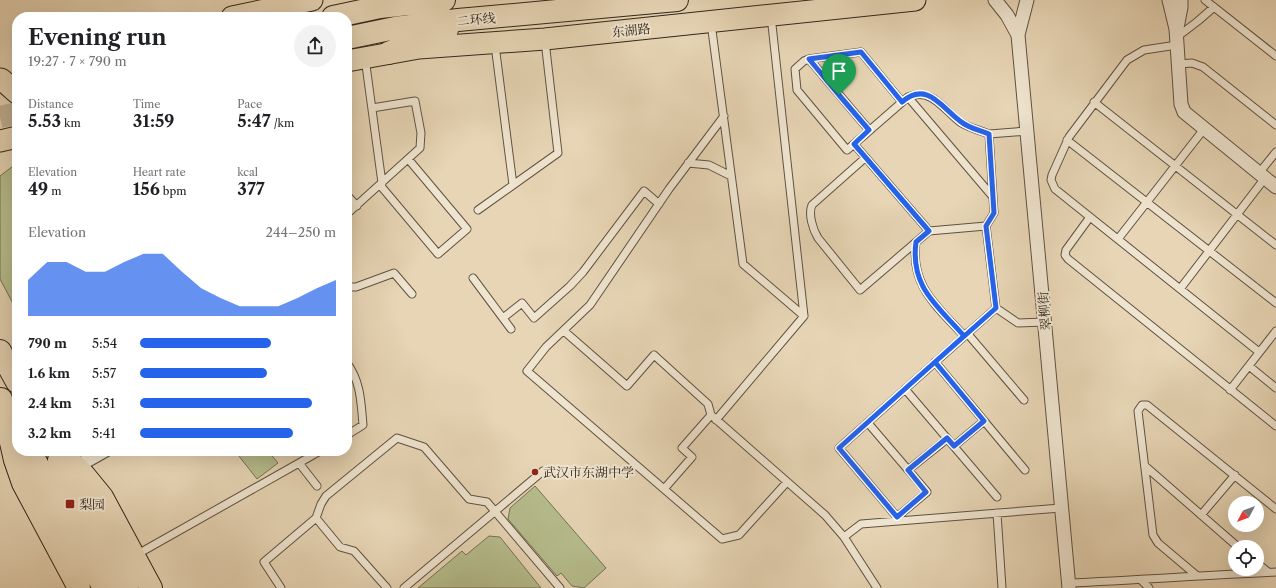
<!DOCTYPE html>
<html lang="en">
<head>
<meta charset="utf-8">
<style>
  body { margin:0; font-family:"Libre Caslon Text","Noto Serif SC",serif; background:#f2f2f2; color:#202124; height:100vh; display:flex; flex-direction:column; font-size:15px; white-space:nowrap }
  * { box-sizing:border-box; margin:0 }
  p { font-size:13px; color:#757577 }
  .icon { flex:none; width:22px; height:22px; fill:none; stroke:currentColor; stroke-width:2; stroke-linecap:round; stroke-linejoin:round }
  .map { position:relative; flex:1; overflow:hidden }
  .details { position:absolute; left:12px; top:12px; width:340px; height:444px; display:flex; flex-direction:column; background:#fff; border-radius:16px; box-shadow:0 4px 16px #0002 }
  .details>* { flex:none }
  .needle { width:26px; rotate:229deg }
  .fabs { position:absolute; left:1228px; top:496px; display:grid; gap:8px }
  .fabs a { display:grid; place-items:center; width:36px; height:36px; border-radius:50%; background:#fff; box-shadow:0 4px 16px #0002; font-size:20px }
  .pin { position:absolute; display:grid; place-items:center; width:34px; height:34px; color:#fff; margin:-41px -17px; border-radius:50% 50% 50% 0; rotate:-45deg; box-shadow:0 0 4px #0007 }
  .pin .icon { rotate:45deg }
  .round { display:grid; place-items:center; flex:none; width:42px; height:42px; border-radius:21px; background:#f2f2f2 }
  .headline { display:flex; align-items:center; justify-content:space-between; height:68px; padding:0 16px }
  h1 { font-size:22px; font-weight:700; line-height:30px }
  .figures { display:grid; grid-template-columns:repeat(3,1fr); gap:6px; height:68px; padding:4px 16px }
  .figures div { display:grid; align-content:center }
  .figures b { font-size:17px; font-weight:700 }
  .figures small { font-size:11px; font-weight:400 }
  .figures p { font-size:11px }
  .chart { height:112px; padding:8px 16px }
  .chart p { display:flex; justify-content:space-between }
  .chart svg { width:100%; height:72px; margin-top:4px; fill:#2563eb; opacity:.7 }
  ul { padding:0 16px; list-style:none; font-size:13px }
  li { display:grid; grid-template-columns:64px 48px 1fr; align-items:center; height:30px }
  li i { height:10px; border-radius:5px; background:#2563eb }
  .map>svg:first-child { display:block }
  .green { fill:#b6bd8d; stroke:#747254 }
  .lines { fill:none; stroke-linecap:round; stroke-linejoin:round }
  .trunk-tunnel { stroke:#c3b296; stroke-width:22; stroke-dasharray:22 11; stroke-linecap:butt }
  .service-casing { stroke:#5f5242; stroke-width:9 }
  .minor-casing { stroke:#5f5242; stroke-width:15 }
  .primary-casing { stroke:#32271b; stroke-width:23 }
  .trunk-casing { stroke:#32271b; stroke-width:24 }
  .service { stroke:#efe4cf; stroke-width:7 }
  .minor { stroke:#efe4cf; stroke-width:13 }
  .primary { stroke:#e7d5b5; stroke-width:21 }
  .trunk { stroke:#e7d5b5; stroke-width:22 }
  .route-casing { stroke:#fff; stroke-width:8 }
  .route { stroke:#2563eb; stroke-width:5 }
  .poi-dot { fill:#8f2418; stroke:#efe4cf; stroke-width:1.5 }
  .labels { text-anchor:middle; stroke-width:4; stroke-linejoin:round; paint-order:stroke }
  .street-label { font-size:13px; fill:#32271b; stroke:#efe4cf }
  .poi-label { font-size:13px; fill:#32271b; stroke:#efe4cf; text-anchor:start }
</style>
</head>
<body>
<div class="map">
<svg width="1276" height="588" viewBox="0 0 1276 588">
  <rect width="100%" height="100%" fill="#e7d5b5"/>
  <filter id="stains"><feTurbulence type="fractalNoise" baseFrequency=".005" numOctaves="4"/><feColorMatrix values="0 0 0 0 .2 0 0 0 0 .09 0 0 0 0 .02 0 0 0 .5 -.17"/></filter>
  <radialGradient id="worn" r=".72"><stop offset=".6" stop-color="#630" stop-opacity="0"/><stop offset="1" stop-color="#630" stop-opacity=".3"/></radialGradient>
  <!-- green -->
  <path class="green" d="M17,163V311L0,279V176Z
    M235,451H268L278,463L257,479Z
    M535,486L606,568L584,588L572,586L561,573L557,576L508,519L510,508Z
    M489,536L500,537L541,588H418L462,551L466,555Z"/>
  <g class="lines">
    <!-- trunk-tunnel -->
    <path class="trunk-tunnel" d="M0,117L17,113"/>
    <!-- service casing -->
    <g class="service-casing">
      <path id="service" d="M1205,0L1276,56
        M711,23L743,264L804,316
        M1177,37L1198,21L1214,7
        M495,45L513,185
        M1177,45L1144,50L1127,60L1069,137L1052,175L1051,180L1055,189L1259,352
        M365,58L382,183
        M809,59L869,130
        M1178,64L1192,63L1203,67L1276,125
        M908,97L993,197
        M1094,102L1276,245
        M724,116L669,189L590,305L546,347L527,371L722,539L739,535L787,482
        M1027,131L989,134L994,213L986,226L996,308L1018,323L1045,322
        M1067,140L1276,303
        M854,144L847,150L797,90L795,69L804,61L809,59L861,52L902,102
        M865,158L812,205C808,214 813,230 818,238L860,290L929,231
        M688,163L709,165L731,176
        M1259,173L1276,152
        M380,185L438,254L467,229L409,160
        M347,195L357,206
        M478,210L558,153L545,41
        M347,214L420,148L421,133L415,101L372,108
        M1090,217L1066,250L1065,255L1068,259L1276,426
        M986,226L929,231L854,144L908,97C932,87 944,110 960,122C969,128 979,130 989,134
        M1118,239L1204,129
        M916,242C910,286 937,306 964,336
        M473,278L511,329
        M347,287H356L394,273L412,294
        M1180,289L1265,178
        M503,318L522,303L534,318L570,286L583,272L644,191L659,204
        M564,331L627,386L654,355L708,404L711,415
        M967,333L1024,400
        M935,362L1025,470
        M347,363C361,382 361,403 363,425L347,435
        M1249,366L1276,388
        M905,389L997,497
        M1230,390L1276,331
        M716,420L804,316L771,16
        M868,423L927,492L897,517L839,448L996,308
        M954,446L984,421
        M76,463L98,451
        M299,463L320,451
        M1145,466L1238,547
        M80,468L110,451
        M908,470L947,439
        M664,489L692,457L682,448L711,415L825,515L844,537L877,588
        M997,513L1002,588
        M1201,515L1235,475
        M844,537L861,524L1061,508
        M136,555L299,463L317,486
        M1257,563L1268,572
        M1196,575L1158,543L1153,535L1138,411L1142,405H1147L1276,509
        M1141,580L1149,588
        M1068,583C1138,580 1207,575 1276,572
        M281,588L264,562L316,518
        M387,588L354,551L340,547L316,518L321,504L326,496L397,438L424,447L469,499L487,502L560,588
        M404,588L543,471"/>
    </g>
    <!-- minor casing -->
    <g class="minor-casing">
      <path id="minor" d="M995,0L1007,15L1018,35
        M1027,0L1018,35L1069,588
        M1169,0L1176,29L1181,104L1184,112L1276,187
        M1177,28L1181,7V0"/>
    </g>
    <!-- primary casing -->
    <g class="primary-casing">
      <path id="primary" d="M232,17L312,0
        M347,61L419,48L545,39L915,0
        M1,79L17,93
        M0,141L17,137"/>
    </g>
    <!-- trunk casing -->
    <g class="trunk-casing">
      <path id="trunk" d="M333,17L380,7L444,0
        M347,38L395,28L458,20L677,0
        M388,53L447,30
        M0,351L17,382
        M1,399L15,460L23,483L79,588
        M30,451L104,588
        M59,451L84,475L102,497L151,588
        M59,460L127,588"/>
    </g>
    <!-- service -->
    <use href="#service" class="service"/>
    <!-- minor -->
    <use href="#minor" class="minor"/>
    <!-- primary -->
    <use href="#primary" class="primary"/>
    <!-- trunk -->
    <use href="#trunk" class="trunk"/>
  </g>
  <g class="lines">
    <!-- route casing -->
    <g class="route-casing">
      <path id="route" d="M839,95L869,130L854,144L929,231L916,242C910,287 937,305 964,336L839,448L897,517L926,492L908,470L947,438L954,446L984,421L935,362L996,308L986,226L994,213L989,134C979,130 968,128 960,121C942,108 927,80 902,102L861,52L809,59L839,95"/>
    </g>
    <!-- route -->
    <use href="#route" class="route"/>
  </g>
  <!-- markers -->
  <g class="poi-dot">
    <circle cx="535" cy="472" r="4"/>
    <rect x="65" y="499" width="10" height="10" rx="2"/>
  </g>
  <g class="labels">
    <!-- street labels -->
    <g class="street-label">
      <text transform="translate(476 19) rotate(-5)" y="5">二环线</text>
      <text transform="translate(631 30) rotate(-6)" y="5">东湖路</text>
      <text transform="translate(1044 311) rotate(-95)" y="5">翠柳街</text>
    </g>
    <!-- poi labels -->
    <g class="poi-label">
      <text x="543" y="477">武汉市东湖中学</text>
      <text x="79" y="509">梨园</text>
    </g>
  </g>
  <rect width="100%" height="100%" filter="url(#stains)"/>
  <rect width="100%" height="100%" fill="url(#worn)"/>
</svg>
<div class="fabs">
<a><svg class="needle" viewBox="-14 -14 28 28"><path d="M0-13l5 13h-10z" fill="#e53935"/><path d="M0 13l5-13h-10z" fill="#757577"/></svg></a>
<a><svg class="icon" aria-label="locate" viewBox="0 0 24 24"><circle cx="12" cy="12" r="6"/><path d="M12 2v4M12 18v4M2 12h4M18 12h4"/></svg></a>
</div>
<div class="pin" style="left:839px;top:95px;background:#1e9e55"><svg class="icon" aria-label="arrive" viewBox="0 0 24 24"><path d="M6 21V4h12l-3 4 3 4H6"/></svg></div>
<section class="details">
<div class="headline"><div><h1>Evening run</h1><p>19:27 · 7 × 790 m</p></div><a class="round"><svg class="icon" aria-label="share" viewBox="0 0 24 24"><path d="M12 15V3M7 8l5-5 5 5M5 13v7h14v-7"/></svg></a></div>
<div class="figures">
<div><p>Distance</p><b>5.53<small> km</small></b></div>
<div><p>Time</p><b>31:59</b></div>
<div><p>Pace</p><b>5:47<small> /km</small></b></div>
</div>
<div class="figures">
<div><p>Elevation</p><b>49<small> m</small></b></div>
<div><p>Heart rate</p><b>156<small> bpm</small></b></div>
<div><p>kcal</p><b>377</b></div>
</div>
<div class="chart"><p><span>Elevation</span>244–250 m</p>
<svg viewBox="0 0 160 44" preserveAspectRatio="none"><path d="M0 44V22L10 11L20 11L30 17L40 17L50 11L60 6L70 6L80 17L90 27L100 33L110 38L120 38L130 38L140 33L150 27L160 22V44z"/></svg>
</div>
<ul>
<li><b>790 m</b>5:54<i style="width:67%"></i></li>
<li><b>1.6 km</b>5:57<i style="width:65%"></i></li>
<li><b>2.4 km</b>5:31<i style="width:88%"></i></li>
<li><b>3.2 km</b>5:41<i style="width:78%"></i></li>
</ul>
</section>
</div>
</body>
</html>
